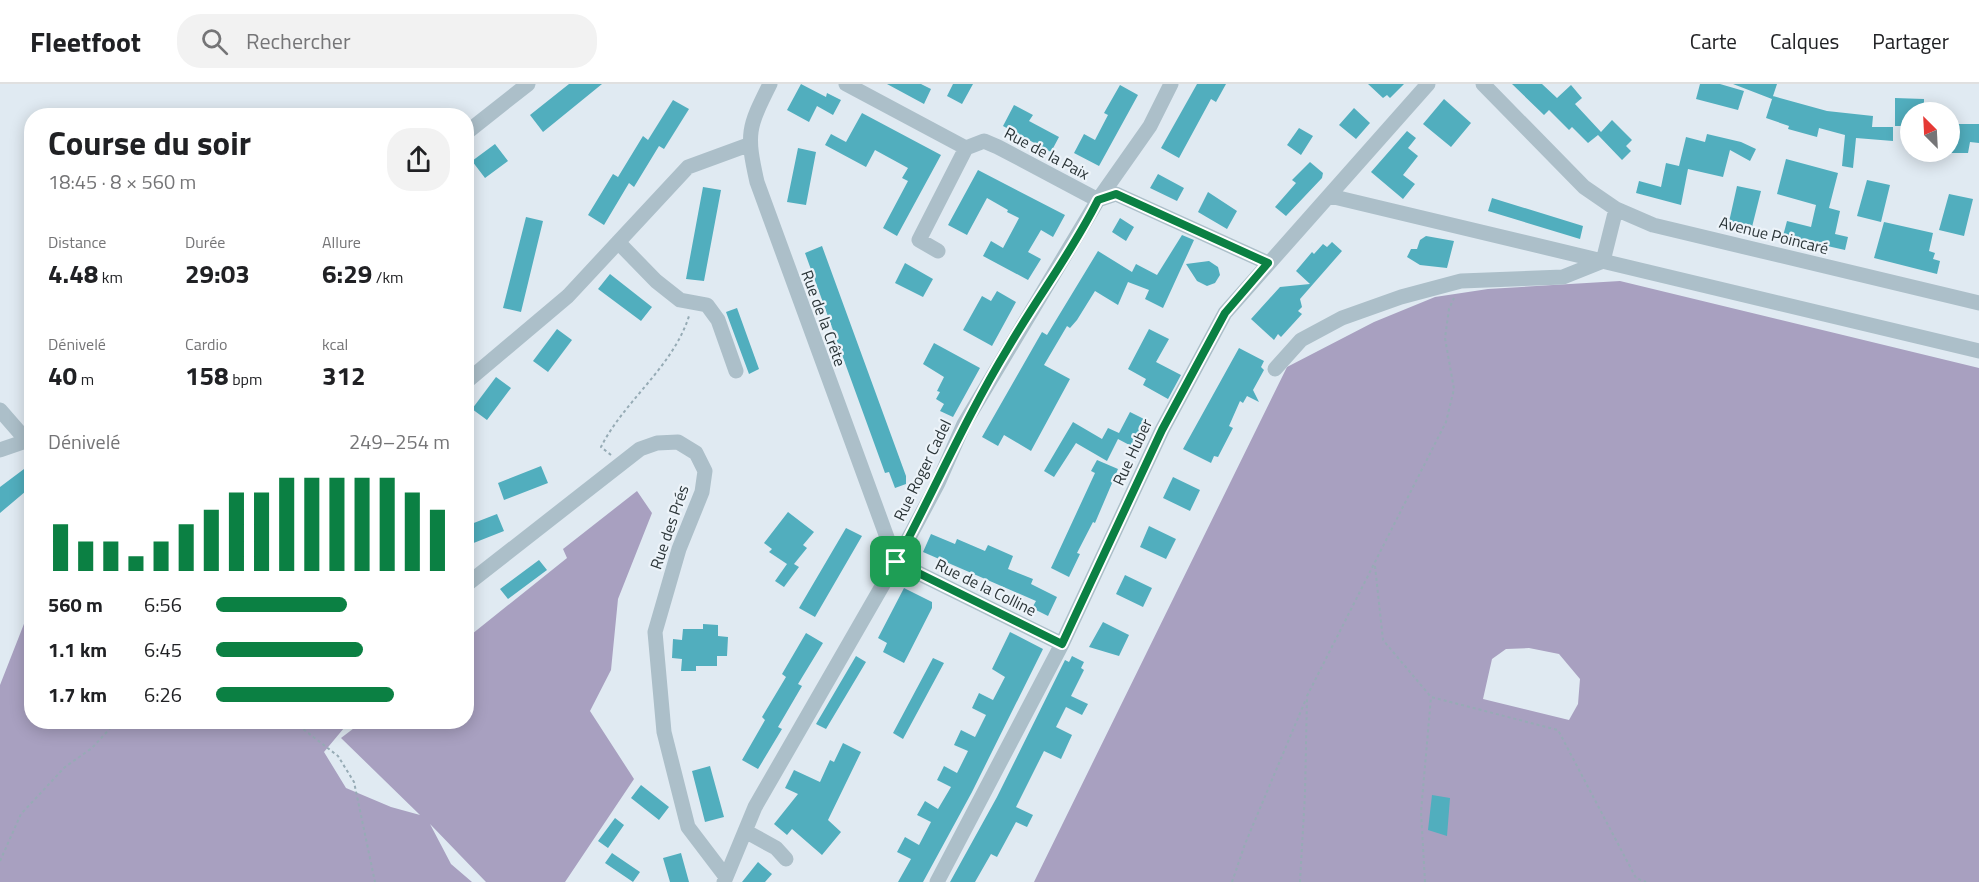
<!DOCTYPE html>
<html lang="fr">
<head>
<meta charset="utf-8">
<style>
  body { margin:0; font-family:"Titillium Web",sans-serif; background:#f2f2f2; color:#202124; height:100vh; display:flex; flex-direction:column; font-size:22px; white-space:nowrap }
  * { box-sizing:border-box; margin:0 }
  p { font-size:20px; color:#757577 }
  .icon { flex:none; width:33px; height:33px; fill:none; stroke:currentColor; stroke-width:2; stroke-linecap:round; stroke-linejoin:round }
  .map { position:relative; flex:1; overflow:hidden }
  .details { position:absolute; left:24px; top:24px; width:450px; height:621px; display:flex; flex-direction:column; background:#fff; border-radius:24px; box-shadow:0 3px 15px #0003 }
  .details>* { flex:none }
  .needle { width:39px; rotate:336deg }
  .tools { position:absolute; left:1900px; top:18px; display:grid; gap:12px }
  .tools a { display:grid; place-items:center; width:60px; height:60px; border-radius:50%; background:#fff; box-shadow:0 3px 15px #0003; font-size:30px }
  .pin { position:absolute; display:grid; place-items:center; width:51px; height:51px; color:#fff; margin:-26px; border-radius:12px; box-shadow:0 3px 9px #0006 }
  .round { display:grid; place-items:center; flex:none; width:63px; height:63px; border-radius:24px; background:#f2f2f2 }
  .summary { display:flex; align-items:center; justify-content:space-between; height:102px; padding:0 24px }
  h1 { font-size:33px; font-weight:700; line-height:45px }
  .figures { display:grid; grid-template-columns:repeat(3,1fr); gap:9px; height:102px; padding:6px 24px }
  .figures div { display:grid; align-content:center }
  .figures b { font-size:26px; font-weight:700 }
  .figures small { font-size:16px; font-weight:400 }
  .figures p { font-size:16px }
  .chart { height:168px; padding:12px 24px }
  .chart p { display:flex; justify-content:space-between }
  .chart svg { width:100%; height:108px; margin-top:6px; stroke:#0b8043; stroke-width:6 }
  ul { padding:0 24px; list-style:none; font-size:20px }
  li { display:grid; grid-template-columns:96px 72px 1fr; align-items:center; height:45px }
  li i { height:15px; border-radius:8px; background:#0b8043 }
  header { display:flex; align-items:center; gap:36px; box-sizing:border-box; height:84px; padding:0 30px; background:#fff; border-bottom:2px solid #e0e0e0 }
  header strong { font-size:28px }
  nav { display:flex; gap:33px; margin-inline-start:auto; font-size:21px }
  .search { width:420px; height:54px; background:#f2f2f2; display:flex; align-items:center; gap:15px; box-sizing:border-box; padding:0 21px; border-radius:24px; color:#757577; font-size:22px }
  .map>svg:first-child { display:block }
  .green { fill:#a8a0c0; fill-rule:evenodd }
  .building { fill:#51aebe }
  .lines { fill:none; stroke-linecap:round; stroke-linejoin:round }
  .path { stroke:#96abb5; stroke-width:2; stroke-dasharray:3 3; stroke-linecap:butt }
  .minor { stroke:#acbfc9; stroke-width:15 }
  .route-casing { stroke:#fff; stroke-width:12 }
  .route { stroke:#0b8043; stroke-width:8 }
  .labels { text-anchor:middle; stroke-width:4.5; stroke-linejoin:round; paint-order:stroke }
  .street-label { font-size:16px; fill:#2b3538; stroke:#ecf3f9 }
</style>
</head>
<body>
<header>
<strong>Fleetfoot</strong>
<div class="search"><svg class="icon" aria-label="search" viewBox="0 0 24 24"><circle cx="10" cy="10" r="6"/><path d="M15 15l6 6"/></svg>Rechercher</div>
<nav><a>Carte</a><a>Calques</a><a>Partager</a></nav>
</header>
<div class="map">
<svg width="1979" height="798" viewBox="0 0 1979 798">
  <rect width="100%" height="100%" fill="#e0eaf2"/>
  <!-- green -->
  <path class="green" d="M1620,197L1979,284V798H1034L1287,283L1374,238L1435,213L1488,205ZM1529,564L1559,570L1580,595L1578,620L1569,636L1483,615L1492,575L1506,565Z
    M637,407L652,429L618,515L611,586L590,627L634,695L565,798H486L430,740L451,780L472,798H0V601L31,522L32,638H349L324,668L346,704L391,723L420,731L341,654L362,638H466L467,554L567,474L563,465Z"/>
  <!-- building -->
  <path class="building" d="M569,0H602L543,48L530,31Z
    M801,0L826,13L827,9L841,16L833,31L817,22L809,38L787,26Z
    M887,0H921L931,5L924,20Z
    M953,0H973L962,20L947,12Z
    M1197,0H1226L1216,18L1211,15L1179,74L1161,64Z
    M1368,0H1404L1390,14L1387,11L1383,14Z
    M1512,0H1542L1557,14L1571,1L1582,14L1575,20L1601,48L1612,36L1632,56L1626,62L1631,67L1622,76L1598,51L1588,59L1572,43L1569,46L1549,26L1544,31Z
    M1700,0H1720L1744,7L1738,26L1696,15Z
    M1733,0H1777L1772,15Z
    M1120,1L1138,11L1099,82L1074,69L1084,50L1095,56L1108,31L1104,29Z
    M1773,12L1827,27L1873,32L1872,43H1893V57L1856,54L1853,84L1842,82L1845,51L1819,44L1817,53L1788,45L1789,42L1766,34Z
    M1895,14L1924,15V28H1911L1907,42H1895Z
    M1444,15L1471,39L1451,63L1423,40Z
    M673,16L689,25L664,65L659,62L634,103L629,99L604,141L588,131L613,90L618,93L643,52L648,56Z
    M1014,21L1033,31L1029,37L1059,53L1051,68L1003,42Z
    M1354,24L1370,39L1356,55L1339,41Z
    M862,29L941,71L897,152L883,144L908,97L902,94L908,84L875,66L866,83L825,61L831,50L846,58Z
    M1950,40H1979V59L1970,58L1968,69H1950Z
    M1299,44L1313,52L1301,71L1287,61Z
    M1407,47L1416,54L1408,64L1418,72L1403,91L1415,100L1403,115L1371,88Z
    M1707,50L1741,58L1756,65L1750,77L1730,66L1723,93L1688,85L1681,121L1636,109L1639,97L1661,103L1666,79L1679,82L1686,53L1705,58Z
    M495,60L508,77L485,94L472,77Z
    M798,64L816,68L806,121L787,118Z
    M1786,75L1838,89L1829,124L1840,127L1835,150L1848,153L1845,166L1783,152L1787,137L1811,143L1816,121L1777,110Z
    M1310,78L1323,89L1322,94L1286,132L1275,123L1296,99L1292,96Z
    M978,86L1065,131L1053,153L1041,146L1028,168L1041,175L1028,196L983,172L991,157L1003,164L1019,134L1007,128L1008,126L987,114L967,151L948,141Z
    M1158,90L1184,104L1177,117L1150,104Z
    M1867,96L1890,101L1881,138L1857,132Z
    M1737,102L1761,107L1752,143L1729,138Z
    M703,103L721,106L704,197L686,195Z
    M1208,108L1237,127L1227,145L1198,128Z
    M1949,110L1973,115L1964,152L1939,146Z
    M1492,114L1583,142L1580,155L1488,127Z
    M526,133L543,137L521,228L503,224Z
    M1120,134L1134,143L1126,157L1112,148Z
    M1884,138L1933,149L1929,167L1935,169L1933,175L1940,177L1937,190L1874,174Z
    M1182,151L1194,156L1163,224L1145,215L1149,206L1128,198L1118,221L1095,207L1077,236L1070,244L1067,242L1044,281L1070,295L1031,367L1004,351L998,362L982,353L1042,248L1047,251L1098,167L1132,188L1136,180L1157,191Z
    M1426,152L1454,157L1447,184L1420,181L1407,173L1411,165H1417L1420,156Z
    M1332,158L1342,167L1300,215L1302,223L1298,227L1302,230L1281,253L1278,250L1274,256L1251,235L1280,203L1310,200L1296,187L1312,168L1314,170L1323,160L1327,163Z
    M822,162L906,392V400L895,404L889,388L885,389L805,169Z
    M1209,177L1218,183L1220,191L1215,199L1207,202L1197,197L1186,180Z
    M905,179L933,195L923,213L895,199Z
    M610,190L652,223L641,237L598,205Z
    M997,207L1016,218L992,262L963,246L982,212L991,217Z
    M737,224L759,285L749,290L726,228Z
    M557,245L572,256L548,288L533,277Z
    M1149,245L1169,255L1156,278L1181,291L1168,315L1143,301L1146,295L1128,285Z
    M934,259L980,284L953,333L940,327L944,320L936,315L940,308L937,307L944,293L923,280Z
    M1239,264L1264,277L1261,283L1264,286L1253,306L1259,318L1247,312L1243,319L1240,317L1229,342L1233,344L1218,373L1214,372L1211,379L1183,365Z
    M496,293L511,304L487,336L472,325Z
    M1130,328L1148,337L1135,364L1118,355L1107,377L1076,359L1054,393L1044,387L1073,338L1102,355L1108,344L1119,349Z
    M1097,376L1118,385L1095,439L1093,438L1077,469L1080,470L1069,493L1051,484L1095,389L1091,387Z
    M32,379V402L0,429V403Z
    M541,382L548,399L504,416L498,399Z
    M1173,393L1200,406L1190,427L1163,414Z
    M788,428L814,448L803,461L807,464L794,480L799,483L784,503L775,497L787,480L769,468L772,465L764,459Z
    M497,430L504,447L466,462V442Z
    M1149,442L1176,455L1166,475L1140,463Z
    M846,444L862,452L815,533L799,524Z
    M931,450L955,460L957,455L985,467L988,461L1013,472L1008,485L1033,495L1031,500L1057,513L1048,532L1032,524L1036,517L923,468Z
    M539,476L547,486L508,515L500,505Z
    M1125,491L1152,504L1143,523L1116,510Z
    M904,504L932,518V524L904,579L883,568L887,559L878,554Z
    M1103,538L1129,551L1119,572L1089,563Z
    M703,540L718,541V552L728,553L727,572H717V582H696V587H681L682,575L672,574L673,555L682,556L683,545H703Z
    M1010,548L1043,565L972,708L923,798H898L911,775L897,768L905,753L919,761L931,738L917,731L925,717L938,725L951,703L937,696L944,682L957,689L968,667L954,661L961,646L975,653L986,631L972,624L979,609L993,616L1005,593L992,585Z
    M806,549L823,559L798,600L802,602L778,643L782,645L758,685L742,676L765,636L762,633L786,593L782,590Z
    M856,572L866,578L826,645L816,640Z
    M1072,572L1084,578L1081,584L1084,586L1071,612L1088,620L1082,631L1066,623L1056,643L1072,651L1061,675L1044,667L1016,723L1033,731L1027,743L1016,738L997,773L991,770L975,798H950L997,713L1065,576L1069,578Z
    M933,574L944,579L903,655L893,649Z
    M843,659L861,668L828,736L841,748L822,771L792,745L787,751L774,740L798,710L785,704L794,686L820,698L830,676L834,678Z
    M710,682L724,733L705,738L692,687Z
    M641,701L669,723L659,736L631,714Z
    M1432,711L1450,714L1447,752L1428,746Z
    M615,734L624,741L608,764L598,757Z
    M612,769L640,788L633,798L605,779Z
    M681,769L689,798H670L663,774Z
    M758,778L772,790L765,798H742Z"/>
  <g class="lines">
    <!-- path -->
    <path class="path" d="M611,371L601,363C624,317 673,283 689,232
      M1375,482L1383,556L1431,613L1558,646L1636,794L1646,798
      M294,638L338,672L354,698L375,798
      M0,777L21,730L65,683L92,664L116,638
      M1232,798L1245,760L1306,615
      M1300,798L1305,710L1307,612L1446,338L1454,305L1445,254L1449,225L1454,214
      M1425,798L1421,728L1431,613"/>
    <!-- minor -->
    <path class="minor" d="M770,0C748,44 746,49 757,98L896,478
      M846,0L966,64L984,57L998,63L1098,116L1116,110L1268,179
      M1483,0L1584,103L1616,125
      M466,49L528,0
      M1330,112L1979,267
      M618,158L656,197L680,216L707,221L718,236L736,287
      M938,167L919,156L966,64
      M1603,177L1616,125L1653,141L1979,219
      M1275,285L1301,256L1342,234L1401,213L1461,197L1563,193L1603,177
      M466,298L568,212L688,83L748,61
      M0,326L27,357
      M0,366L32,355
      M896,478L1062,560
      M466,501L640,365L657,359L678,358L696,369L705,387L702,408L679,465L655,548L664,648L688,743L726,793
      M745,747L776,764L786,775
      M724,798L755,723L896,478L938,399L964,340L1098,116L1150,42L1171,0
      M937,798L1062,560L1162,346L1225,229L1428,0"/>
  </g>
  <g class="lines">
    <!-- route casing -->
    <g class="route-casing">
      <path id="route" d="M1116,110L1268,179L1225,229L1198,279L1162,346L1062,560L896,478C934,407 966,333 1008,264C1037,214 1072,168 1098,116Z"/>
    </g>
    <!-- route -->
    <use href="#route" class="route"/>
  </g>
  <g class="labels">
    <!-- street labels -->
    <g class="street-label">
      <text transform="translate(1047 69) rotate(28)" y="6">Rue de la Paix</text>
      <text transform="translate(1774 151) rotate(14)" y="6">Avenue Poincaré</text>
      <text transform="translate(824 234) rotate(70)" y="6">Rue de la Crête</text>
      <text transform="translate(1132 368) rotate(-65)" y="6">Rue Huber</text>
      <text transform="translate(922 386) rotate(-64)" y="6">Rue Roger Cadel</text>
      <text transform="translate(669 443) rotate(-71)" y="6">Rue des Prés</text>
      <text transform="translate(986 503) rotate(26)" y="6">Rue de la Colline</text>
    </g>
  </g>
</svg>
<div class="tools">
<a><svg class="needle" viewBox="-14 -14 28 28"><path d="M0-13l5 13h-10z" fill="#e53935"/><path d="M0 13l5-13h-10z" fill="#757577"/></svg></a>
</div>
<div class="pin" style="left:896px;top:478px;background:#1e9e55"><svg class="icon" aria-label="arrive" viewBox="0 0 24 24"><path d="M6 21V4h12l-3 4 3 4H6"/></svg></div>
<section class="details">
<div class="summary"><div><h1>Course du soir</h1><p>18:45 · 8 × 560 m</p></div><a class="round"><svg class="icon" aria-label="share" viewBox="0 0 24 24"><path d="M12 15V3M7 8l5-5 5 5M5 13v7h14v-7"/></svg></a></div>
<div class="figures">
<div><p>Distance</p><b>4.48<small> km</small></b></div>
<div><p>Durée</p><b>29:03</b></div>
<div><p>Allure</p><b>6:29<small> /km</small></b></div>
</div>
<div class="figures">
<div><p>Dénivelé</p><b>40<small> m</small></b></div>
<div><p>Cardio</p><b>158<small> bpm</small></b></div>
<div><p>kcal</p><b>312</b></div>
</div>
<div class="chart"><p><span>Dénivelé</span>249–254 m</p>
<svg viewBox="0 0 160 44" preserveAspectRatio="none"><path d="M5 44V25M15 44V32M25 44V32M35 44V38M45 44V32M55 44V25M65 44V19M75 44V12M85 44V12M95 44V6M105 44V6M115 44V6M125 44V6M135 44V6M145 44V12M155 44V19"/></svg>
</div>
<ul>
<li><b>560 m</b>6:56<i style="width:56%"></i></li>
<li><b>1.1 km</b>6:45<i style="width:63%"></i></li>
<li><b>1.7 km</b>6:26<i style="width:76%"></i></li>
</ul>
</section>
</div>
</body>
</html>
